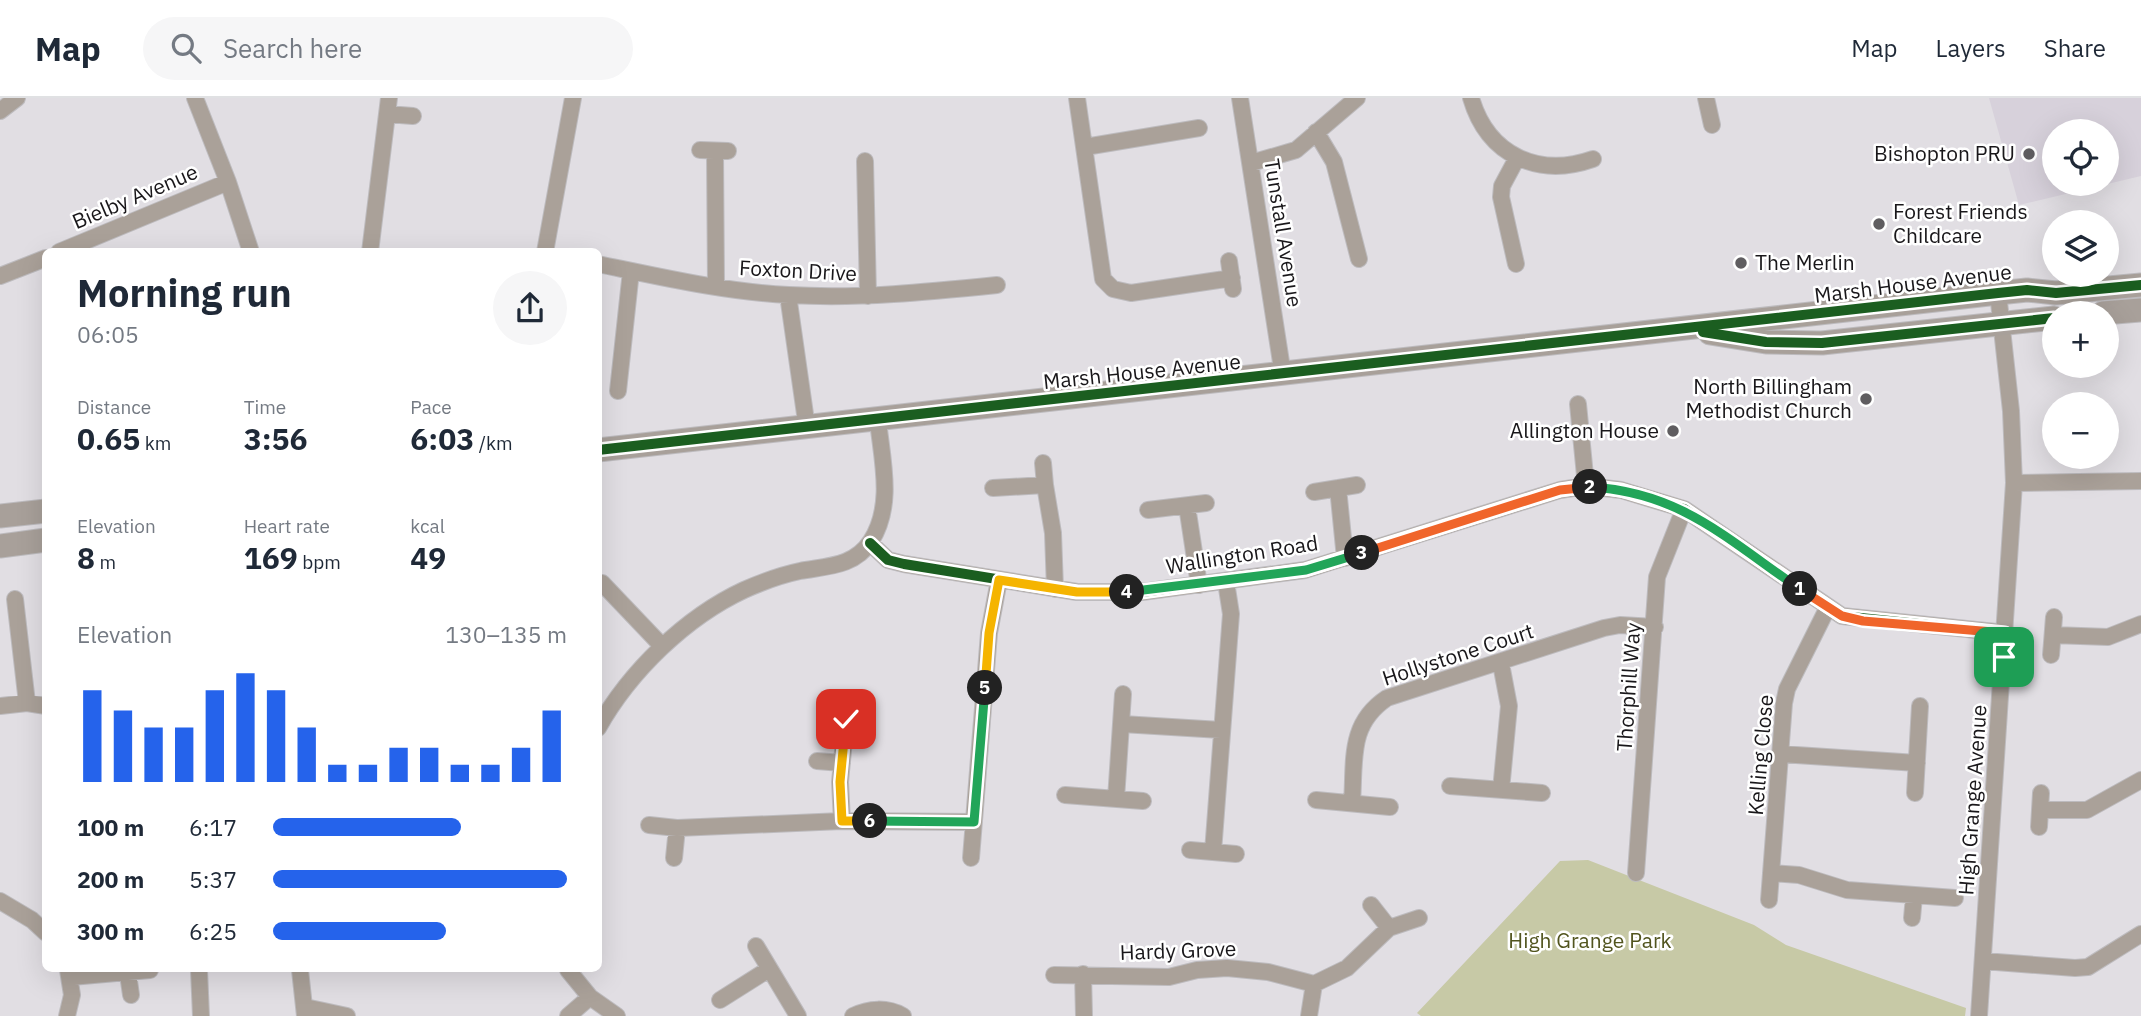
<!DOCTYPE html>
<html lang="en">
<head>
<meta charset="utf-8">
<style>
  body { margin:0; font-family:"IBM Plex Sans",sans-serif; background:#f6f6f7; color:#1f2937; height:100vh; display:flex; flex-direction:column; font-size:26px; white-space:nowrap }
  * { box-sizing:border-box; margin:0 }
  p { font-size:23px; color:#747a83 }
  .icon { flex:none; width:38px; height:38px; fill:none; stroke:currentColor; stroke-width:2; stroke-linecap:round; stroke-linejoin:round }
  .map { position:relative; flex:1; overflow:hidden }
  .sheet { position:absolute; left:42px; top:150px; width:560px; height:724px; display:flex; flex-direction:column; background:#fff; border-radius:10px; box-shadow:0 7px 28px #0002 }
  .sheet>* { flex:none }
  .fabs { position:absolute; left:2042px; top:21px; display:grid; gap:14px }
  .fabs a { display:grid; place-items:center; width:77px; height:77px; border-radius:50%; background:#fff; box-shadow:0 7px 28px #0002; font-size:35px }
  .pin { position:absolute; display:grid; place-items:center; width:60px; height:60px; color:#fff; margin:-30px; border-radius:14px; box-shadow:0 4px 10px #0006 }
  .km { position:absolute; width:35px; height:35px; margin:-18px; border-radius:50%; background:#222; color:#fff; font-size:19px; line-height:35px; text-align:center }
  .round { display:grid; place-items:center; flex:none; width:74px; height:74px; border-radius:37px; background:#f6f6f7 }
  .summary { display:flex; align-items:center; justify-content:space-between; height:119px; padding:0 35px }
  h1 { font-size:38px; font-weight:800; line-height:52px }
  .figures { display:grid; grid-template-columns:repeat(3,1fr); gap:10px; height:119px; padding:7px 35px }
  .figures div { display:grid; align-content:center }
  .figures b { font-size:30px; font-weight:800 }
  .figures small { font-size:19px; font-weight:400 }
  .figures p { font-size:19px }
  .chart { height:196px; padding:14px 35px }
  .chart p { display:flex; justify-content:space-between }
  .chart svg { width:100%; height:126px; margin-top:7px; stroke:#2563eb; stroke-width:6 }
  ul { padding:0 35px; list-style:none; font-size:23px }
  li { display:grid; grid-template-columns:112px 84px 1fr; align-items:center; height:52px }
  li i { height:18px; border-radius:9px; background:#2563eb }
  header { display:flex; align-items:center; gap:42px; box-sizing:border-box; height:98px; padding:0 35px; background:#fff; border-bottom:2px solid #e0e1e3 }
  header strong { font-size:33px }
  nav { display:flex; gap:38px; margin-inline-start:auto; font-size:24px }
  .search { width:490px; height:63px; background:#f6f6f7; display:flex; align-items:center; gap:18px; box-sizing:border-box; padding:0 24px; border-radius:38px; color:#747a83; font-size:26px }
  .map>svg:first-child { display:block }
  .built { fill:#d7d1db; fill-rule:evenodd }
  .green { fill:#c7c9a6 }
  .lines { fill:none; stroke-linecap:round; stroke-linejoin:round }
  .street-casing { stroke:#bdbbbe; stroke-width:18 }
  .secondary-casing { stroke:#bdbbbe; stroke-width:25 }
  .street { stroke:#aaa199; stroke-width:16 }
  .secondary { stroke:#a8a09a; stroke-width:23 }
  .cycleway-casing { stroke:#fff; stroke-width:15 }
  .cycleway { stroke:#1b5e20; stroke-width:10 }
  .split-1-casing { stroke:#fff; stroke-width:14 }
  .split-2-casing { stroke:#fff; stroke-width:14 }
  .split-3-casing { stroke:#fff; stroke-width:14 }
  .split-4-casing { stroke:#fff; stroke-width:14 }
  .split-5-casing { stroke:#fff; stroke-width:14 }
  .split-6-casing { stroke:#fff; stroke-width:14 }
  .split-7-casing { stroke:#fff; stroke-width:14 }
  .split-1 { stroke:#f0652b; stroke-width:9 }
  .split-2 { stroke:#22a559; stroke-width:9 }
  .split-3 { stroke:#f0652b; stroke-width:9 }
  .split-4 { stroke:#22a559; stroke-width:9 }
  .split-5 { stroke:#f5b400; stroke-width:9 }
  .split-6 { stroke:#22a559; stroke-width:9 }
  .split-7 { stroke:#f5b400; stroke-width:9 }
  .poi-dot { fill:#5f5d60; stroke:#fff; stroke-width:2.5 }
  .labels { text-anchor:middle; stroke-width:5; stroke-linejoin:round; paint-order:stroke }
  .poi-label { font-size:21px; fill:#19171a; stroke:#fff; text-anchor:end }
  .street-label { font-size:21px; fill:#19171a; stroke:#fff }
  .park-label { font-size:21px; fill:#52551f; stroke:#fff }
</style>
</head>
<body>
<header>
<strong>Map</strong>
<div class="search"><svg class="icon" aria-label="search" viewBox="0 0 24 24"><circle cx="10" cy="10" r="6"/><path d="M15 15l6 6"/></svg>Search here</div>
<nav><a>Map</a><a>Layers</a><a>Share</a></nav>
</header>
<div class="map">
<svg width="2141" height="918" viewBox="0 0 2141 918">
  <rect width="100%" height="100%" fill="#e1dee3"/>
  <!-- built -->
  <path class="built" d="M1989,0H2141V78L2019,107ZM2054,33H2107V86H2054Z"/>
  <!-- green -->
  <path class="green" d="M1588,762L1754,827L1786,847L1966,910L1965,918H1421L1417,915L1560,763Z"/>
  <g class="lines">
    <!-- street casing -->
    <g class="street-casing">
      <path id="street" d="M195,0L228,84L251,154
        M1077,0L1103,181L1113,191L1131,195L1232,180
        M1240,0L1283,277
        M1471,0C1488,58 1539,80 1593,61
        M1706,0L1712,27
        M0,13L17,0
        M387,16L413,18
        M1316,34L1334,64L1359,161
        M1085,49L1199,30
        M700,52L728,53
        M715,53L716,189
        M865,63L868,198
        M1251,65L1296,52L1357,0
        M59,154L228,84
        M370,154L389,0
        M545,154L573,0
        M1229,163L1233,191
        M598,166C661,179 725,194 789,197C859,201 928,194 997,187
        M1516,166L1501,99L1502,88L1517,60
        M0,178L46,160
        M788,197L807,330
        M618,293L631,173
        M1578,306L1586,388
        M2014,385L2141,383
        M1045,387L1053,435L1055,491
        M993,390L1045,387L1043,365
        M1338,390L1345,460
        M1314,394L1357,387
        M1187,408L1199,487
        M1148,412L1206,405
        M870,445L888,462L904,466L1077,494H1142L1305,472L1560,392L1586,388L1621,392L1684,411L1842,518L2005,535
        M598,488L602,485L662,548
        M15,501L27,605
        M2053,537L2108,539L2141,526
        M2051,557L2054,519
        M0,608L27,605L46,608
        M1122,626L1221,632
        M598,630C630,573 686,519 744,492C762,484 781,477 800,473C827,468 854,469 871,443C894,407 882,362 878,323
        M1781,656L1917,665
        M817,663L842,665
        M1450,688L1542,695
        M1501,692L1509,608L1501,566
        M1915,695L1920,608
        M1065,697L1143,703
        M1116,701L1123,596
        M1316,702L1390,709
        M1352,705C1355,662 1348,626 1387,600L1604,530L1620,527L1655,529
        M2040,712H2087L2141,682
        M842,723L840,684L846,621
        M649,727L677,730L842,723L974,724
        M2039,729L2041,695
        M1190,752L1236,756
        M1213,754L1231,516L1226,484
        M674,760L677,730
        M971,760L989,535L999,482
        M1636,775L1657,479L1684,411
        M1771,775L1799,777L1847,792L1955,800
        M1769,802L1784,605L1787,591L1827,511
        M0,803L32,822L46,835
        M1371,807L1389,830
        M1912,820L1914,798
        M756,848L798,918
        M1983,863L2075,870L2088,869L2141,836
        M199,872L201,918
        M300,872L305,918
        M568,872L590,899L617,918
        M128,876L131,897
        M1083,876L1084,918
        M1054,877L1169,879L1197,872L1227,870L1268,874L1314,886L1347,870L1389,830L1419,820
        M71,879L150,872
        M720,902L769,871
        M305,909L347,918
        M67,918L72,897L68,872
        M568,918L590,899
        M853,918C869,910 887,909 903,918
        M1309,918L1314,886
        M1979,918L2014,385L2011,313L1998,195"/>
    </g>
    <!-- secondary casing -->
    <g class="secondary-casing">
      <path id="secondary" d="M2103,215L2141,212
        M1710,235L1766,244L1822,245L2054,220
        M598,352L1998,195L2027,192L2056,195L2141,187
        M0,418L46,413
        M0,448L46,442"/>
    </g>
    <!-- street -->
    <use href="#street" class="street"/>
    <!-- secondary -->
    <use href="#secondary" class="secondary"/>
    <!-- cycleway casing -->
    <g class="cycleway-casing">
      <path id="cycleway" d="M1703,234L1766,244L1822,245L2054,220
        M598,352L1998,195L2027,192L2056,195L2141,187
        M870,445L888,462L904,466L1077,494H1142L1305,472L1560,392L1586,388L1621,392L1684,411L1842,518L2005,535"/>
    </g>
    <!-- cycleway -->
    <use href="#cycleway" class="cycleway"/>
  </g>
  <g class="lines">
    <!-- split-1 casing -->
    <g class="split-1-casing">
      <path id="split-1" d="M1800,491L1842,518L1863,523L2005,535L2004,559"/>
    </g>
    <!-- split-2 casing -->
    <g class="split-2-casing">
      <path id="split-2" d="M1590,389C1681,394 1728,442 1800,491"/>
    </g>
    <!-- split-3 casing -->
    <g class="split-3-casing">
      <path id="split-3" d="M1362,455L1560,392L1590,389"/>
    </g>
    <!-- split-4 casing -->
    <g class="split-4-casing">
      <path id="split-4" d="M1127,494L1306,472L1362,455"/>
    </g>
    <!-- split-5 casing -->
    <g class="split-5-casing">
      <path id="split-5" d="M985,590L989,535L999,482L1077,494H1127"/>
    </g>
    <!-- split-6 casing -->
    <g class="split-6-casing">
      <path id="split-6" d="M870,723L974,724L985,590"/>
    </g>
    <!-- split-7 casing -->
    <g class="split-7-casing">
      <path id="split-7" d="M846,621L840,684L842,723H870"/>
    </g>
    <!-- split-1 -->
    <use href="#split-1" class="split-1"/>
    <!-- split-2 -->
    <use href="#split-2" class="split-2"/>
    <!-- split-3 -->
    <use href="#split-3" class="split-3"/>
    <!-- split-4 -->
    <use href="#split-4" class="split-4"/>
    <!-- split-5 -->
    <use href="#split-5" class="split-5"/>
    <!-- split-6 -->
    <use href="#split-6" class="split-6"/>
    <!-- split-7 -->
    <use href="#split-7" class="split-7"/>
  </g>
  <!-- markers -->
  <g class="poi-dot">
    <circle cx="2029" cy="56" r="7"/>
    <circle cx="1879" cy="126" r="7"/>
    <circle cx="1741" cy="165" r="7"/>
    <circle cx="1866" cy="301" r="7"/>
    <circle cx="1673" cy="333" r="7"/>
  </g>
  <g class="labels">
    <!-- poi labels -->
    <g class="poi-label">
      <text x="2015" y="63">Bishopton PRU</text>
      <text x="1893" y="121" text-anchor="start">Forest Friends<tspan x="1893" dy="24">Childcare</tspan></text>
      <text x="1755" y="172" text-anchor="start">The Merlin</text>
      <text x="1852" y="296">North Billingham<tspan x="1852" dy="24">Methodist Church</tspan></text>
      <text x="1659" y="340">Allington House</text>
    </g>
    <!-- street labels -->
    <g class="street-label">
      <text transform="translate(135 99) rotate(-23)" y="7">Bielby Avenue</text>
      <text transform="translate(1283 135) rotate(81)" y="7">Tunstall Avenue</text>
      <text transform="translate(798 173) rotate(3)" y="7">Foxton Drive</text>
      <text transform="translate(1913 186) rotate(-7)" y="7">Marsh House Avenue</text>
      <text transform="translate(1142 274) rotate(-6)" y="7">Marsh House Avenue</text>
      <text transform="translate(1242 457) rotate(-9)" y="7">Wallington Road</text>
      <text transform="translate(1458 557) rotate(-18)" y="7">Hollystone Court</text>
      <text transform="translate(1629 589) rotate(-86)" y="7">Thorphill Way</text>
      <text transform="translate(1761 657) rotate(-85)" y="7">Kelling Close</text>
      <text transform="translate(1973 702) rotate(-86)" y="7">High Grange Avenue</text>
      <text transform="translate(1178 853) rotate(-2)" y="7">Hardy Grove</text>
    </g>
    <!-- park labels -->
    <g class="park-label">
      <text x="1590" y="850">High Grange Park</text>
    </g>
  </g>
</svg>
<div class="fabs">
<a><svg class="icon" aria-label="locate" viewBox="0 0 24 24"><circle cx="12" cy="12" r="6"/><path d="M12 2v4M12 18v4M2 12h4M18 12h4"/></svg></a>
<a><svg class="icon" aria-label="layers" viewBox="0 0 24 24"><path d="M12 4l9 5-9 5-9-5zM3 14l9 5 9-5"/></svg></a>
<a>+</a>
<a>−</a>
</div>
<div class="pin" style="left:2004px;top:559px;background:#1e9e55"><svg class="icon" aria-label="arrive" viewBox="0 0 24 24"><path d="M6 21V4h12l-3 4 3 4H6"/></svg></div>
<div class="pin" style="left:846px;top:621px;background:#d93025"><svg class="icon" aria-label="check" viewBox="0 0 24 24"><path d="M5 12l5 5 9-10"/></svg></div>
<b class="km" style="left:1800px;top:491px">1</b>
<b class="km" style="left:1590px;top:389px">2</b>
<b class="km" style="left:1362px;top:455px">3</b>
<b class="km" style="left:1127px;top:494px">4</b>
<b class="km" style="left:985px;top:590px">5</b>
<b class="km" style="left:870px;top:723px">6</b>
<section class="sheet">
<div class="summary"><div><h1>Morning run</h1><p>06:05</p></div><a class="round"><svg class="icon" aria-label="share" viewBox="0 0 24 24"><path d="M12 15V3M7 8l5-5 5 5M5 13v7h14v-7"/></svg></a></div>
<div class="figures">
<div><p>Distance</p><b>0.65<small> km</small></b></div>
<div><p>Time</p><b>3:56</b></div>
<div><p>Pace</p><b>6:03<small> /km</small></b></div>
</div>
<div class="figures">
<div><p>Elevation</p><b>8<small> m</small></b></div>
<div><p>Heart rate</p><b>169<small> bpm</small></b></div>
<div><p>kcal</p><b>49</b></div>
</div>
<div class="chart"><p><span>Elevation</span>130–135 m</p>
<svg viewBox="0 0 160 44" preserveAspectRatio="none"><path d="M5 44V12M15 44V19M25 44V25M35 44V25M45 44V12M55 44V6M65 44V12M75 44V25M85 44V38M95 44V38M105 44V32M115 44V32M125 44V38M135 44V38M145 44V32M155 44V19"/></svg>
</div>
<ul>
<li><b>100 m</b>6:17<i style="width:64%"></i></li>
<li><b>200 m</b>5:37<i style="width:100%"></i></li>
<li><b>300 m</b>6:25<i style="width:59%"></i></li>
</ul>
</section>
</div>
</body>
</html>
